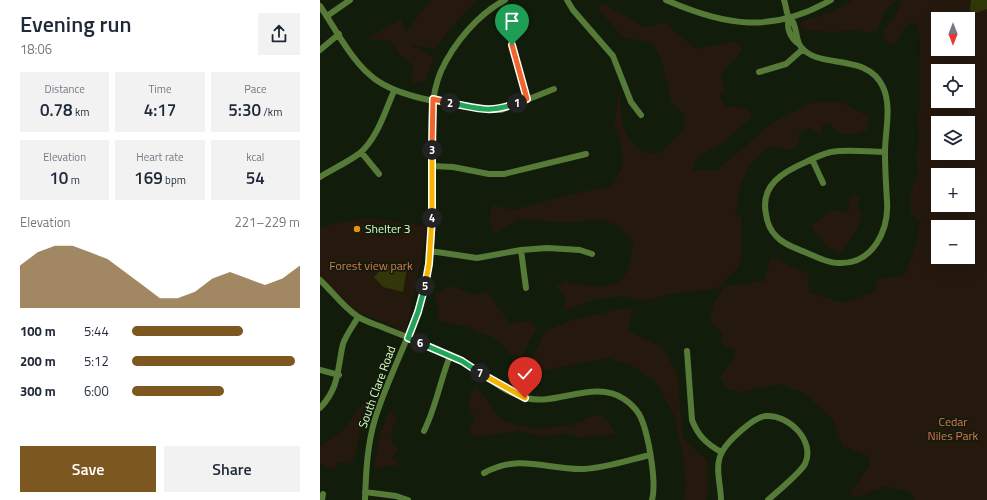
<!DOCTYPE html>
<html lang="en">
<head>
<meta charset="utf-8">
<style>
  body { margin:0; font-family:"Titillium Web",sans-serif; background:#f2f2f3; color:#1f2937; height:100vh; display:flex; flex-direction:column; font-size:15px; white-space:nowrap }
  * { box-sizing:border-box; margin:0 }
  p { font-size:13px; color:#747a83 }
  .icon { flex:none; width:22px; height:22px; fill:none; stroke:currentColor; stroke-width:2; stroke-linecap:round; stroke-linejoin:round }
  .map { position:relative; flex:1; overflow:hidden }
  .side { display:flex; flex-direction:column; background:#fff; width:320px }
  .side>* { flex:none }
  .needle { width:26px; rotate:180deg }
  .buttons { position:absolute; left:611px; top:12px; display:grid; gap:8px }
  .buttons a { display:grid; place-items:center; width:44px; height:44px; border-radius:0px; background:#fff; box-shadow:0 4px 16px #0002; font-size:20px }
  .pin { position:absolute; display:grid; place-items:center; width:34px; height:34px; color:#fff; margin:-41px -17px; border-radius:50% 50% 50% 0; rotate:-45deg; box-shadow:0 0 4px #0007 }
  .pin .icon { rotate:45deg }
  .km { position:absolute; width:20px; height:20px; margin:-10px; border-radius:50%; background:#222; color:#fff; font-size:11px; line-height:20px; text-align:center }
  .round { display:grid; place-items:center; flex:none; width:42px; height:42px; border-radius:0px; background:#f2f2f3 }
  .summary { display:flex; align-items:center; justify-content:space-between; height:68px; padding:0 20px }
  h1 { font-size:22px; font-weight:600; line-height:30px }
  .stats { display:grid; grid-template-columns:repeat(3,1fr); gap:6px; height:68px; padding:4px 20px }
  .stats div { display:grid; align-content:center; border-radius:0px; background:#f2f2f3; text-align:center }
  .stats b { font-size:17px; font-weight:600 }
  .stats small { font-size:11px; font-weight:400 }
  .stats p { font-size:11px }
  .chart { height:112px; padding:8px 20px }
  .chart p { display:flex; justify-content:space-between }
  .chart svg { width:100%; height:72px; margin-top:4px; fill:#7c5720; opacity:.7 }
  .button { display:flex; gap:8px; margin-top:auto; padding:8px 20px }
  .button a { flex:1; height:46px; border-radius:0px; background:#7c5720; color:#fff; font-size:16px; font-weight:600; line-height:46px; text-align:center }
  .button a+a { background:#f2f2f3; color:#1f2937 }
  ul { padding:0 20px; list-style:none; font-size:13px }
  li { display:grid; grid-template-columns:64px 48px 1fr; align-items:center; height:30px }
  li i { height:10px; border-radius:5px; background:#7c5720 }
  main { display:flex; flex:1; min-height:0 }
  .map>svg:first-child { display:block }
  .green { fill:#25190e; fill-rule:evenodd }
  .water { fill:#313709 }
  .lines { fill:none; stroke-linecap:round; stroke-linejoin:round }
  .minor { stroke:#567a37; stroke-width:6 }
  .split-1-casing { stroke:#fff; stroke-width:8 }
  .split-2-casing { stroke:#fff; stroke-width:8 }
  .split-3-casing { stroke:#fff; stroke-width:8 }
  .split-4-casing { stroke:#fff; stroke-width:8 }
  .split-5-casing { stroke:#fff; stroke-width:8 }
  .split-6-casing { stroke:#fff; stroke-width:8 }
  .split-7-casing { stroke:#fff; stroke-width:8 }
  .split-8-casing { stroke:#fff; stroke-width:8 }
  .split-1 { stroke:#f0652b; stroke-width:5 }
  .split-2 { stroke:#22a559; stroke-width:5 }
  .split-3 { stroke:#f0652b; stroke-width:5 }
  .split-4 { stroke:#f5b400; stroke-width:5 }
  .split-5 { stroke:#f5b400; stroke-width:5 }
  .split-6 { stroke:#22a559; stroke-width:5 }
  .split-7 { stroke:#22a559; stroke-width:5 }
  .split-8 { stroke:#f5b400; stroke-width:5 }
  .poi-dot { fill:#ed8f03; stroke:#111c0b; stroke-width:1.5 }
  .labels { text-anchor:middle; stroke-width:3.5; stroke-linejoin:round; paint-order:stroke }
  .poi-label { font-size:12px; fill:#dcfec7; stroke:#111c0b; text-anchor:start }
  .park-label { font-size:12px; fill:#dc7655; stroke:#111c0b }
  .street-label { font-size:12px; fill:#dcfec7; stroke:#111c0b }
</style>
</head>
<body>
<main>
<section class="side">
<div class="summary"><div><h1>Evening run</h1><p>18:06</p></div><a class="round"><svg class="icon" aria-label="share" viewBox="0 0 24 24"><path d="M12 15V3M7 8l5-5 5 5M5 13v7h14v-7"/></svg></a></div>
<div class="stats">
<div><p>Distance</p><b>0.78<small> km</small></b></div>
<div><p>Time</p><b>4:17</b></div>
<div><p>Pace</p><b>5:30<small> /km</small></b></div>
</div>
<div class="stats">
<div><p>Elevation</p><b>10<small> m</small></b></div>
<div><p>Heart rate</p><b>169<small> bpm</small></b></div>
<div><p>kcal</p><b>54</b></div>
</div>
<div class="chart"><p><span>Elevation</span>221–229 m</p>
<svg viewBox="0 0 160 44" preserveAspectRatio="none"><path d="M0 44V18L10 10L20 6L30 6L40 10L50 14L60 22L70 30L80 38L90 38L100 34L110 26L120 22L130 26L140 30L150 26L160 18V44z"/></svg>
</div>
<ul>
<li><b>100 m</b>5:44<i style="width:66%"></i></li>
<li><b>200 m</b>5:12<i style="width:97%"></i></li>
<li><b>300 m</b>6:00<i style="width:55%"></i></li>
</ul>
<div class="button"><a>Save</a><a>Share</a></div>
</section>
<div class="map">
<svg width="667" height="500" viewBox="0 0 667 500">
  <rect width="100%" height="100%" fill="#111c0b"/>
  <!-- green -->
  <path class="green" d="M113,0H158L139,19L114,49L89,44L114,57L105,82L91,83L94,66L80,55L71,41L46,39L81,19L86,32L106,6Z
    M532,0H667V500H595L590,492L566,486L538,497L529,495L550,465L548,456L523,446L513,420L484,393L459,384L422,392L408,390L400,377L413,360L416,351L401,344L403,333L390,322L393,305L405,286L444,281L451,257L488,274L489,292L522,303L553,292L558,279L584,275C592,257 599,241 599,221L591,213V192L598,173L596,154L599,146V128L597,123L599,113L600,40L597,25L593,22C590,23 587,25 585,27C581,32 574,54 564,39C557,28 583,14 580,1H574L565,12L557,30L550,33L534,30L512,32L483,29L480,27L483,21L513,12ZM618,19H648V49H618ZM618,71H648V101H618ZM618,123H648V153H618ZM618,175H648V205H618ZM618,227H648V257H618Z
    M283,3L323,27L345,23L376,49L416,41L422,49C416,61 407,65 401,75L405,91L400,95L405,106C415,108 425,105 431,114L430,119L401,144L377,157L372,170L398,169L455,121L491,103L522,102L549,117L547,130L535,135L519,134L509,123L502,125V133H497L491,127L479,134L478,147L470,150L456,146L448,147L430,165L420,186L415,216H421L422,246L419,267L398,288L350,294L323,301L303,296L273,300L244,311L246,296L236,287L246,281C261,287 294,291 304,276C310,268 311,252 314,243L297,225L279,219L251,223L200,219L173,234L169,218L173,205L193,210L248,195L292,186L303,167L301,144L294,126L299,91L303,125L309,140L324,153H340L364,129V116L351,101L342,61L332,43L303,37L278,9Z
    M535,196L539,197L538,207L542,215L537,229L521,253L505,245L491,226L512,210L526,212L530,208L528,201L529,198Z
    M48,218L108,226L86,333L73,326L32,310L0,284V228L8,225Z
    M131,286L155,295L167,291L190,324L209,320L217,328L201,357L188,353L180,341L147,327L120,321L115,293Z
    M305,308L312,310L308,331L343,348L357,373L363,439L387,460L389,486L386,500H364L366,482L362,449L354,415L336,382L316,368L289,358L220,371L213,356L226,331L252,320Z
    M154,386L165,396L182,421L214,429L251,425L279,414L288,421L296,434L260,438L245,433L223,437L199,431L152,437L149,429L155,419L148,405Z
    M46,399L35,455L31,464L19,462L13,469L0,464V447L24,429Z
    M70,409L79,423H74C71,435 69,441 79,449L72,457L83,469L71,465L54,471L59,437Z"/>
  <!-- water -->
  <path class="water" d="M651,0H667V9L653,14L650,10Z
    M66,264L87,268L83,292L63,287L54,277Z"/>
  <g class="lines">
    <!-- minor -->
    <path class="minor" d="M247,0L253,10L293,56L311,102L321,115
      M346,0C405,26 452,34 511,0
      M464,0C466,5 466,13 469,17C470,19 472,20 473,22C477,30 476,41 481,47C499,70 547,52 563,87C572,106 565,132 565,152C565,168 566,185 567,201C569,230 553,265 518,263C507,263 497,257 487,253C476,248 464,245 456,236C450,230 447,222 446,214C440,185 463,172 486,162C494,158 502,154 511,152C528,149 548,152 565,152
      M0,6C15,28 30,58 50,75C76,99 133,104 168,110H181L234,89
      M7,16L30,0
      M469,17C466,28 470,38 479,44
      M192,45L207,99
      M0,50L19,34
      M439,72L466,64L483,49
      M41,152L59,174
      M492,159L503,183
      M112,166L133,167L169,174H184L266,154
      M0,177C13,169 28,162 40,153C58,137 65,111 74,91
      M201,250L206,288
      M110,251L157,258L201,250L227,248L260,250L272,254
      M0,280C13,292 22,306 37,316C44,321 54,324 62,327C88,338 118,347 143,362C163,374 183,392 206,398C237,406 275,379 304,399C310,403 315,408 319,414C328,430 337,482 332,500
      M367,351L372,420C378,436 387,444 401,452
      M0,370L19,375
      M0,408C20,387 17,369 23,344C26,335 33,326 38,317
      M104,431C116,407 120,381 130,356
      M164,473C201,453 226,470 264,469C286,468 309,460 330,455
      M45,492L76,496L88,500
      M2,500L3,494
      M45,500C46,472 47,446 55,419C71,367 101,320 109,266C114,229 112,191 112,154C111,126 110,97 121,71C134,43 158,14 185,0
      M401,500C401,485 394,466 402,452C407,442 434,416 446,416C468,414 496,441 485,464C480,473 457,492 448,500"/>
  </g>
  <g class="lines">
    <!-- split-1 casing -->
    <g class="split-1-casing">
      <path id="split-1" d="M192,45L207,99L197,103"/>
    </g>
    <!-- split-2 casing -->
    <g class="split-2-casing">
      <path id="split-2" d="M130,103C158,108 169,114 197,103"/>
    </g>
    <!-- split-3 casing -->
    <g class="split-3-casing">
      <path id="split-3" d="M112,150L113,99L130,103"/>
    </g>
    <!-- split-4 casing -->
    <g class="split-4-casing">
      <path id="split-4" d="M112,218V150"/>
    </g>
    <!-- split-5 casing -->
    <g class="split-5-casing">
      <path id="split-5" d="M105,286L109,264L112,218"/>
    </g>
    <!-- split-6 casing -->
    <g class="split-6-casing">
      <path id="split-6" d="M100,343L88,338L98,312L105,286"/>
    </g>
    <!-- split-7 casing -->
    <g class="split-7-casing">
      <path id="split-7" d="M100,343L142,361L160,373"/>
    </g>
    <!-- split-8 casing -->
    <g class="split-8-casing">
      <path id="split-8" d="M160,373L205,398"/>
    </g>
    <!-- split-1 -->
    <use href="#split-1" class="split-1"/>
    <!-- split-2 -->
    <use href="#split-2" class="split-2"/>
    <!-- split-3 -->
    <use href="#split-3" class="split-3"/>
    <!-- split-4 -->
    <use href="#split-4" class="split-4"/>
    <!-- split-5 -->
    <use href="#split-5" class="split-5"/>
    <!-- split-6 -->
    <use href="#split-6" class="split-6"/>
    <!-- split-7 -->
    <use href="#split-7" class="split-7"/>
    <!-- split-8 -->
    <use href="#split-8" class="split-8"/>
  </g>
  <!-- markers -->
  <circle class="poi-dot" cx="37" cy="229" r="4"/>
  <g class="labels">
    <!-- poi labels -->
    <g class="poi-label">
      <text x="45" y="233">Shelter 3</text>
    </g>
    <!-- park labels -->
    <g class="park-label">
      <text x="51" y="270">Forest view park</text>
      <text x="633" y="426">Cedar<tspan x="633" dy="14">Niles Park</tspan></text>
    </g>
    <!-- street labels -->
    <g class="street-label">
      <text transform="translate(57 387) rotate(-70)" y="4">South Clare Road</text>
    </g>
  </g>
</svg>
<div class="buttons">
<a><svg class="needle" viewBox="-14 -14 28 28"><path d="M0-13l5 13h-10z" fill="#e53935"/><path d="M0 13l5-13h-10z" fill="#747a83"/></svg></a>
<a><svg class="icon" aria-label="locate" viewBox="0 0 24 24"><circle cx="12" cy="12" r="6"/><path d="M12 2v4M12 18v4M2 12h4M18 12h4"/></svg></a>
<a><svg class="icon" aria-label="layers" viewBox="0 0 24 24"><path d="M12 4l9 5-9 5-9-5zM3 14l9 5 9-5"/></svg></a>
<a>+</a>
<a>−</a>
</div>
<div class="pin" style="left:192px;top:45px;background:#1e9e55"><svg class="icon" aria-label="arrive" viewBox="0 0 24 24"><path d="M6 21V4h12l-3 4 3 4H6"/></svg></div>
<div class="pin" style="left:205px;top:398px;background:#d93025"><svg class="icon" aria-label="check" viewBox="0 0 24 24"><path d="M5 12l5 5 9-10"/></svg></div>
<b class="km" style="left:197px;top:103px">1</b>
<b class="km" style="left:130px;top:103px">2</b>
<b class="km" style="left:112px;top:150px">3</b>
<b class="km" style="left:112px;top:218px">4</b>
<b class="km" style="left:105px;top:286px">5</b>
<b class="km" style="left:100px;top:343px">6</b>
<b class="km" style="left:160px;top:373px">7</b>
</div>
</main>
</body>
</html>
